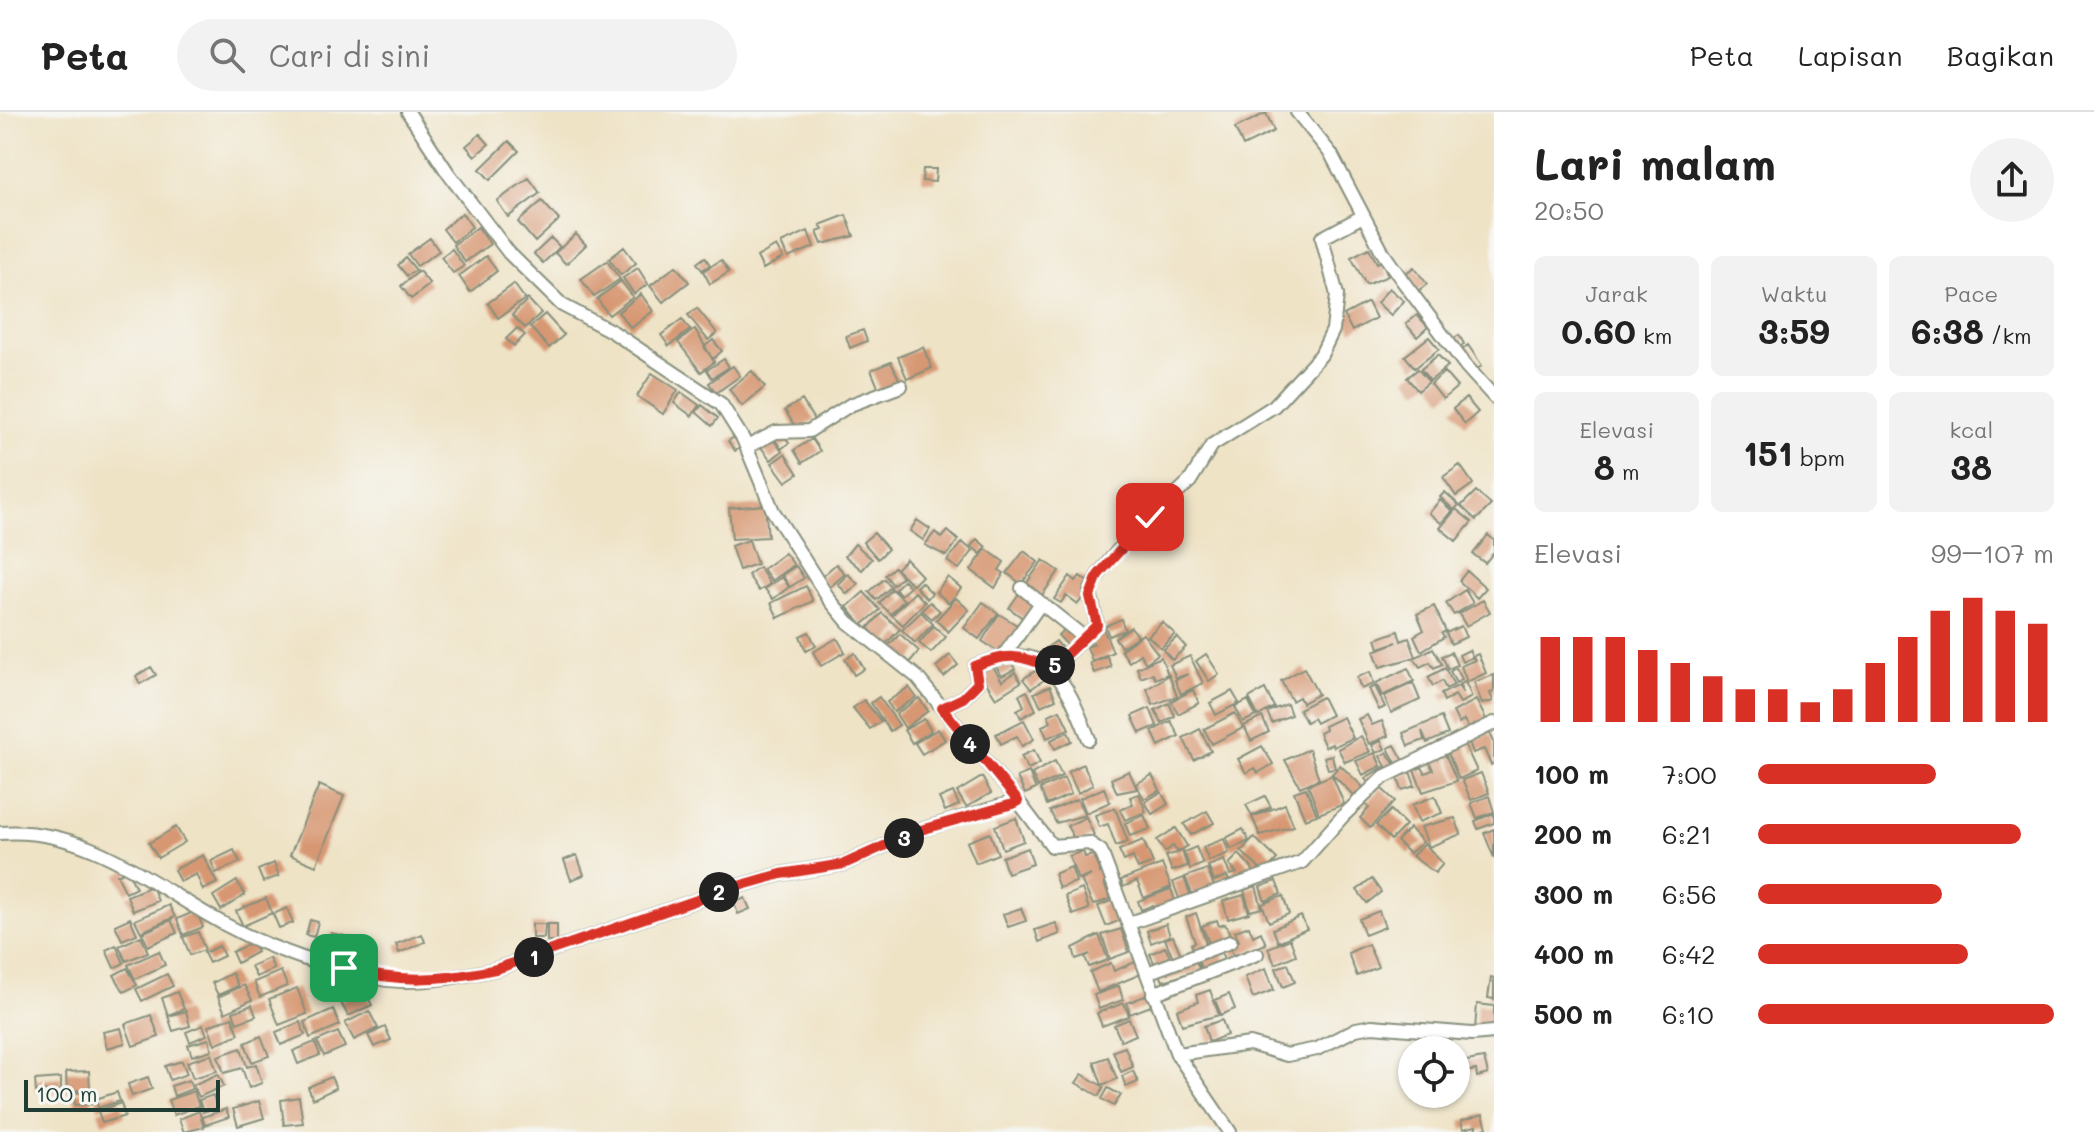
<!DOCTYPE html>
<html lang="id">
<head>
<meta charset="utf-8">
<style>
  body { margin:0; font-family:Mali,sans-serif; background:#f2f2f2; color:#222; height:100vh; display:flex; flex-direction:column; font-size:30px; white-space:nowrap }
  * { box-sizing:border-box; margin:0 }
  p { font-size:26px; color:#767676 }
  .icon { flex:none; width:44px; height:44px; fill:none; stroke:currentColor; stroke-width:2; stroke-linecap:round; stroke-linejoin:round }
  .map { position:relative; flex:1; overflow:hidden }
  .sheet { display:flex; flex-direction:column; background:#fff; width:600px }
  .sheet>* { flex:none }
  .controls { position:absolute; left:1398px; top:924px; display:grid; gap:16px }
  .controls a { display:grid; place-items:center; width:72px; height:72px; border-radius:50%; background:#fff; box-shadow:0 2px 6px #0004; font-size:40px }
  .scale { position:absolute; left:24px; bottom:20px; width:196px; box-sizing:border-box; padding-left:8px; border:4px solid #1f3d34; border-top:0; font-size:22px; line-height:28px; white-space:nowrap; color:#1f3d34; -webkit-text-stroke:6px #f6f6f2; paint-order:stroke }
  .pin { position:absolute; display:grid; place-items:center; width:68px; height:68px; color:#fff; margin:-34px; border-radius:16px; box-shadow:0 4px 12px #0006 }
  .km { position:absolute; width:40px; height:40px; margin:-20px; border-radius:50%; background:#222; color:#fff; font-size:22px; line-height:40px; text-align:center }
  .round { display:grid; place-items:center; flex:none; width:84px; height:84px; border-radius:42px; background:#f2f2f2 }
  .headline { display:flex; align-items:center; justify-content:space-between; height:136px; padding:0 40px }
  h1 { font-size:44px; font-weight:800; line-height:60px }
  .metrics { display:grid; grid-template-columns:repeat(3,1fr); gap:12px; height:136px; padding:8px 40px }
  .metrics div { display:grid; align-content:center; border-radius:12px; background:#f2f2f2; text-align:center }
  .metrics b { font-size:34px; font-weight:800 }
  .metrics small { font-size:22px; font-weight:400 }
  .metrics p { font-size:22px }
  .chart { height:224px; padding:16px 40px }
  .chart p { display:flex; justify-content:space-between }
  .chart svg { width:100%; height:144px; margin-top:8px; stroke:#d93025; stroke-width:6 }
  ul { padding:0 40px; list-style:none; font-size:26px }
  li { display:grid; grid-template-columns:128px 96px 1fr; align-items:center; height:60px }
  li i { height:20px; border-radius:10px; background:#d93025 }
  header { display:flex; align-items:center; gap:48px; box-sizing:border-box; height:112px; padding:0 40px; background:#fff; border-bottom:2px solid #e0e0e0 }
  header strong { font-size:38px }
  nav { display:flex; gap:44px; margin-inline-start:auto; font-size:28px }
  .search { width:560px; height:72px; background:#f2f2f2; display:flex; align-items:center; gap:20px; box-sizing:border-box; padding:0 28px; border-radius:44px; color:#767676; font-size:30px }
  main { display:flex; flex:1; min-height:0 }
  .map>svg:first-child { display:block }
  .building { fill:#d79772 }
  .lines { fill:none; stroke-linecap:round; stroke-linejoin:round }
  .minor-casing { stroke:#87907d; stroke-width:16 }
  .minor { stroke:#fff; stroke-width:12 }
  .route-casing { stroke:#fff; stroke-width:16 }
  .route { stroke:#d93025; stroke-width:10 }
</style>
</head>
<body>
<header>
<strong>Peta</strong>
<div class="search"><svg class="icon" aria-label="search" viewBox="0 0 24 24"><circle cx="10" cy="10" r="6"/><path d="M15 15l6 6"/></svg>Cari di sini</div>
<nav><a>Peta</a><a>Lapisan</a><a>Bagikan</a></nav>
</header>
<main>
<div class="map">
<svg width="1494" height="1020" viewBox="0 0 1494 1020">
  <rect width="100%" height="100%" fill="#f6f6f2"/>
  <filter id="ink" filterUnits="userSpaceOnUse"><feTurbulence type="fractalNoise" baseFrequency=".0125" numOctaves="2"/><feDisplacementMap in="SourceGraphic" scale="16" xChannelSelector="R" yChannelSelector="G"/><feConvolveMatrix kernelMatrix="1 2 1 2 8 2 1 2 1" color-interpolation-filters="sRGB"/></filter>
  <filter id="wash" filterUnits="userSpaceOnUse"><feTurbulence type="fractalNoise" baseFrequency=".006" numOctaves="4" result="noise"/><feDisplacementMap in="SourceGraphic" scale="32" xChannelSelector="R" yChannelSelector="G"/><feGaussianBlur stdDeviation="1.8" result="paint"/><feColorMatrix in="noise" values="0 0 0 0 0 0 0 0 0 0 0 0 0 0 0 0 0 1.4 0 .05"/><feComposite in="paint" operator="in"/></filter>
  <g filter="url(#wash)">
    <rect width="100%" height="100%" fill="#efe3c6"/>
    <g id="blocks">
      <!-- building -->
      <path class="building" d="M1266,1L1274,19L1243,34L1235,16Z
        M480,22L489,32L475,44L466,34Z
        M509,29L519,39L490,68L480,57Z
        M923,57H936L935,70L922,69Z
        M529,66L540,81L508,105L497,89Z
        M542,89L559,108L535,130L518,110Z
        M462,101L472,115L453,130L443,117Z
        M846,103L854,124L822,132L817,120L823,118L820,113Z
        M478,115L490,132L465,150L453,133Z
        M808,119L814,135L788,146L781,131Z
        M576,122L586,133L566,152L555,141Z
        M430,126L439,139L417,154L408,142Z
        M551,126L560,135L543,151L534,142Z
        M776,134L783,146L763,157L757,145Z
        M624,135L636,151L621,163L609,147Z
        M1369,136L1377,151L1382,149L1388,164L1366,173L1351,145Z
        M452,137L464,154L453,161L441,145Z
        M486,144L497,159L470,180L459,164Z
        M705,145L710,153L702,158L697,151Z
        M406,146L416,158L407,164L398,153Z
        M721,148L729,160L710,172L703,159Z
        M607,149L620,167L594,185L581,167Z
        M676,154L689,170L663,190L650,174Z
        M1414,155L1427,172L1418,179L1405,162Z
        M638,156L648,172L634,182L623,166Z
        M419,159L430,172L411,187L401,174Z
        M621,169L633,185L609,203L597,187Z
        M514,172L525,187L498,206L488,191Z
        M1389,176L1404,189L1391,203L1377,191Z
        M641,182L653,199L631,216L618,200Z
        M528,187L541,201L525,216L512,203Z
        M1368,190L1376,206L1352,219L1344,203Z
        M697,196L717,221L708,228L688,203Z
        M545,202L564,223L549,236L530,215Z
        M1417,203L1428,215L1417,225L1406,212Z
        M682,207L690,218L669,234L661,223Z
        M517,216L525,223L514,234L506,227Z
        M695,217L714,250L701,260L678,230Z
        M863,218L867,229L850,236L846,224Z
        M1459,223L1464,232L1458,236L1453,227Z
        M1429,225L1439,237L1415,256L1405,244Z
        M713,228L722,239L713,247L704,235Z
        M1468,233L1482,254L1475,258L1462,238Z
        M923,235L932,256L907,267L898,245Z
        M1438,243L1448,254L1430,269L1421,257Z
        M724,247L729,255L712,266L707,258Z
        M891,250L901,271L880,280L871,258Z
        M733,254L740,264L716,281L709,271Z
        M1418,257L1429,270L1418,279L1407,266Z
        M752,259L765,275L742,294L729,277Z
        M1444,260L1457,275L1443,287L1431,272Z
        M652,261L678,278L663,302L637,284Z
        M681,280L699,293L692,304L674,291Z
        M1466,286L1478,300L1465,312L1453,297Z
        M802,288L814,308L797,318L785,298Z
        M702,293L718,306L712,314L696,300Z
        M782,320L789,331L781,337L774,326Z
        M736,324L743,334L735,339L728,329Z
        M771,325L782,339L771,348L760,334Z
        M812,327L820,339L802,351L794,338Z
        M785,342L798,362L786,370L772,351Z
        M1460,353L1473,372L1456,384L1443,365Z
        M1476,379L1491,393L1476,408L1461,394Z
        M1445,380L1459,393L1454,398L1440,385Z
        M1440,388L1452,399L1441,411L1429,401Z
        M765,393L768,425L732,427L729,396Z
        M1456,397L1472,410L1456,429L1440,416Z
        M917,408L930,417L923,428L910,419Z
        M948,419L958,428L946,444L925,433L935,420L942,426Z
        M874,421L888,437L878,447L863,430Z
        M1488,423L1494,428V440L1485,451L1473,442Z
        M977,427L986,435L981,442L971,434Z
        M749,428L757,452L739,458L731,434Z
        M962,430L973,439L959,457L947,449Z
        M855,432L872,447L862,458L845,444Z
        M986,437L1004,450L999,458L1004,461L995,476L971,458Z
        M1024,439L1038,450L1021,472L1007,461Z
        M785,441L794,453L772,469L763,457Z
        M906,447L922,464L913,473L896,457Z
        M1043,448L1059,459L1040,486L1024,475Z
        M836,452L845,462L829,476L820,466Z
        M796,454L804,466L790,475L782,463Z
        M759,455L770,472L759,479L748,463Z
        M894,455L902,465L893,473L885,463Z
        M1467,459L1486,476L1477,486L1459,469Z
        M848,462L858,472L847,482L838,472Z
        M1070,464L1076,469L1080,464L1092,473L1078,492L1066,483L1061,491L1054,487Z
        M782,465L789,475L773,487L765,477Z
        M948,465L961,476L949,491L936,480Z
        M884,467L891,475L876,488L869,480Z
        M904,468L910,475L901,483L895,477Z
        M921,470L932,481L927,487L916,475Z
        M806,474L813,489L778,506L771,491Z
        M892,477L904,488L891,502L879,491Z
        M1465,478L1473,491L1454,503L1446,491Z
        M864,480L880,498L862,513L847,495Z
        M915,480L925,490L903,513L892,503Z
        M1020,480L1035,491L1024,507L1009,496Z
        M956,486L969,498L948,520L936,508Z
        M1483,488L1490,500L1466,514L1459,502Z
        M930,490L940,499L932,507L922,498Z
        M983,490L998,501L979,527L964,516Z
        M1434,494L1446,519L1442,521L1444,525L1421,539L1414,524L1424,518L1417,502Z
        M921,500L933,512L915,531L902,518Z
        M882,501L900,517L885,533L868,516Z
        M999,502L1020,515L1002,542L982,529Z
        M1121,507L1125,518L1109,524L1105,514Z
        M1162,510L1175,522L1161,536L1148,524Z
        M934,514L946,525L931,541L919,531Z
        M1461,514L1466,525L1451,532L1446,521Z
        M1067,515L1078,527L1069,535L1058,523Z
        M1131,515L1138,524L1121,535L1115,526Z
        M1103,516L1113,540L1092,549L1087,535L1094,532L1089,522Z
        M1398,519L1401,529L1409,526L1416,545L1380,555L1374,539L1397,530L1379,536L1376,527Z
        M809,520L816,534L806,539L800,524Z
        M900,522L919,539L908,552L888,534Z
        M1143,522L1158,542L1146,551L1140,542L1129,550L1121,538Z
        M1177,525L1186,535L1172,548L1163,538Z
        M837,526L845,540L821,554L813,540Z
        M1056,529L1065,540L1047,554L1038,542Z
        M1433,536L1442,552L1434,556L1430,550L1420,555L1414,546Z
        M1469,538L1473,545L1462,550L1459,543Z
        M1451,540L1457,553L1448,557L1442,544Z
        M855,541L864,557L854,563L845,547Z
        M1206,542L1219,562L1209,569L1196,549Z
        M1478,542L1486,561L1467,570L1461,554L1475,548L1473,544Z
        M950,543L958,553L944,565L936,555Z
        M1107,544L1111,555L1094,561L1090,551Z
        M1190,544L1203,571L1181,582L1175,568L1188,562L1176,566L1170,553Z
        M1161,545L1168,562L1155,567L1153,561L1141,566L1137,556Z
        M1009,546L1015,557L1002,564L995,553Z
        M992,553L1002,569L1015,560L1021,570L996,586L980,561Z
        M151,555L156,563L140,572L136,564Z
        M1041,555L1048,565L1031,577L1023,567Z
        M1304,556L1318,582L1302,591L1299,585L1292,589L1281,569Z
        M1408,556L1414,569L1382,584L1376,571Z
        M1445,556L1454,573L1446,577L1442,569L1433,574L1428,565Z
        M1456,556L1462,567L1456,571L1450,559Z
        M1370,560L1374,572L1361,577L1357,565Z
        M1169,563L1177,584L1153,593L1147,577Z
        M1494,563V580L1490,581L1493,589L1482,592L1474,570Z
        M1465,570L1472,585L1460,591L1455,583L1444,589L1441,582L1458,574L1463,581L1459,572Z
        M1413,571L1420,588L1391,601L1384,584Z
        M1050,574L1056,587L1041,594L1034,581Z
        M1375,574L1385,595L1379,598L1369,577Z
        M909,575L916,585L894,600L887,590Z
        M1265,577L1274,595L1258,604L1249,586Z
        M1193,578L1199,591L1178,602L1171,589Z
        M1027,579L1036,598L1021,606L1017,598L1024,594L1019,583Z
        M1232,579L1239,591L1216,603L1210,591Z
        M879,585L899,613L890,619L871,591Z
        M1322,585L1331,603L1316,611L1313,606L1306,610L1299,597Z
        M919,586L928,599L905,616L896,602Z
        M864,588L881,609L870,617L853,596Z
        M1248,588L1256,604L1243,610L1235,595Z
        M1476,588L1488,611L1469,617L1464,608L1459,612L1453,600Z
        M1169,591L1175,604L1162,611L1155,598Z
        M1287,592L1291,603L1272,611L1267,600Z
        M1150,596L1157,614L1140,621L1132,604Z
        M1060,598L1069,617L1047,626L1042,614L1051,610L1048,603Z
        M1235,601L1243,616L1212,632L1204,617Z
        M1367,603L1372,613L1382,609L1388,624L1369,632L1358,607Z
        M1262,605L1269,620L1251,629L1244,614Z
        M1343,605L1353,626L1333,635L1332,632L1325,635L1319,621L1325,618L1324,614Z
        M1441,605L1448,622L1427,631L1422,619L1424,628L1408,634L1403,621Z
        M924,607L931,619L912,631L904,618Z
        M1024,608L1034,627L1022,634L1017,624L1001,632L996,622Z
        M1171,609L1179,624L1159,634L1152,619Z
        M938,617L945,628L922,642L915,631Z
        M1200,617L1211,639L1194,648L1183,626Z
        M1068,620L1072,629L1055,637L1051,628Z
        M1490,621L1494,630V651L1491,653L1484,637L1473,641L1469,630Z
        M1361,624L1370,640L1345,650L1338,637Z
        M1381,629L1385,637L1376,641L1372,633Z
        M1464,631L1477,659L1459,667L1447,639Z
        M1395,633L1404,649L1397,653L1388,636Z
        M1262,634L1273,652L1258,661L1255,656L1246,661L1238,647Z
        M1309,637L1319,667L1300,675L1285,648Z
        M1034,638L1040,651L1028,657L1021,644Z
        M1387,640L1396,655L1389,659L1380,644Z
        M1375,641L1381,654L1363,663L1356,649Z
        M1445,642L1457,669L1423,680L1414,658L1422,655L1425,661L1433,658L1429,649Z
        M1332,643L1335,656L1328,657L1324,645Z
        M1055,649L1062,664L1038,675L1032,662Z
        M1083,652L1093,673L1078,681L1068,660Z
        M1340,653L1363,675L1354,684L1332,662Z
        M1384,655L1387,662L1368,672L1365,666Z
        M1129,659L1137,677L1117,681L1111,667Z
        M1029,660L1036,677L1025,682L1017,665Z
        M1410,660L1415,674L1402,678L1397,664Z
        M1481,661L1489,681L1471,688L1462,668Z
        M1152,663L1160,678L1144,687L1136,672Z
        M1332,663L1344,692L1319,702L1308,673Z
        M982,665L991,681L966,695L957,680Z
        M1064,666L1071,682L1047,693L1040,677Z
        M319,673L344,684L316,754L290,743Z
        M1104,676L1110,690L1086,701L1080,686Z
        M1306,676L1317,703L1305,707L1294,680Z
        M1381,676L1395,689L1370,716L1360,706L1369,696L1365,692Z
        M953,680L959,693L945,699L939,686Z
        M1161,680L1168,692L1152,702L1145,690Z
        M1139,682L1146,700L1125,708L1120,698L1133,692L1130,685Z
        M1265,684L1271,695L1252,704L1246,693Z
        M1435,684L1442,701L1419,710L1412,693Z
        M1489,684L1494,700L1477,706L1471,691Z
        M1077,687L1085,703L1056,711L1050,699Z
        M1285,692L1294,714L1260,723L1252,705Z
        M1115,696L1128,730L1116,734L1108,712L1099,715L1095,703Z
        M1391,698L1406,713L1391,728L1376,713Z
        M1207,699L1214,711L1191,723L1184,712Z
        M1494,701V711L1478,717L1475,709Z
        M1144,703L1150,717L1130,724L1125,711Z
        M1086,705L1094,723L1077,732L1067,714Z
        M1016,706L1024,729L1003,737L995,714Z
        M1455,706L1461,722L1429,735L1421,715Z
        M176,715L185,730L158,746L149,731Z
        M1176,716L1187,734L1177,740L1173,734L1165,740L1157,728Z
        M1410,716L1423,730L1409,742L1397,729Z
        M1243,717L1249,729L1231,737L1226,726Z
        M1494,717V746L1484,721Z
        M990,721L998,742L976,751L967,730Z
        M1254,725L1277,747L1264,761L1241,739Z
        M1224,727L1229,741L1209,749L1203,735Z
        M1143,728L1153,751L1138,757L1133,745L1124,749L1119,738Z
        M1425,732L1443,752L1435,761L1412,744Z
        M1196,735L1203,752L1190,757L1184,740Z
        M1028,736L1033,752L1007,761L1002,745Z
        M234,738L240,750L216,761L211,749Z
        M1083,739L1085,745L1093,743L1100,761L1104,759L1108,769L1104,771L1110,787L1093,793L1081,768L1091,763L1078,768L1069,744Z
        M1182,739L1187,754L1172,759L1166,744Z
        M1239,742L1252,756L1255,767L1231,774L1227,764L1214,769L1208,754L1224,748L1230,763L1237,761L1229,752Z
        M203,743L217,771L203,778L196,762L180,770L174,758Z
        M577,743L584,763L571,768L564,748Z
        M274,751L279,764L263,770L258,758Z
        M1162,752L1171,775L1144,786L1137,769L1123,775L1121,768Z
        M1071,755L1076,770L1059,776L1054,762Z
        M1207,757L1214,774L1192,782L1185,765Z
        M127,758L136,776L126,781L117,763Z
        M1184,766L1191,785L1180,789L1173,770Z
        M1372,767L1381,780L1367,791L1357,778Z
        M237,769L245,783L221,798L213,784Z
        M1276,769L1281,782L1265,789L1260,775Z
        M152,774L158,789L133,799L127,784Z
        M1256,774L1262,796L1250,799L1244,778Z
        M1082,777L1089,797L1073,803L1065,784Z
        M1171,777L1176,791L1155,799L1153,793L1141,798L1138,789Z
        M1244,783L1249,801L1228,807L1223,789Z
        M1283,784L1289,802L1269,810L1262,792Z
        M266,786L272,801L243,814L236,799Z
        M745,786L750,797L738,802L734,791Z
        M1116,787L1124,807L1106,814L1098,794Z
        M169,793L175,805L141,820L135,808Z
        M287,796L293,811L279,816L273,802Z
        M1021,796L1026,809L1008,815L1003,802Z
        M196,799L203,815L183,823L177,807Z
        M1379,799L1385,815L1365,823L1359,807Z
        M1196,801L1208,837L1195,842L1191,832L1195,830L1186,805Z
        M1301,804L1307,817L1278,830L1273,817Z
        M130,806L137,822L122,828L115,813Z
        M171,808L177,821L148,834L142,821Z
        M310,808L318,810L314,825L306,823Z
        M1217,808L1219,814L1225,812L1232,827L1211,836L1202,814Z
        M1056,811L1060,822L1039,830L1035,818Z
        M532,812H545L544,826H532Z
        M547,812H557V829H547Z
        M1166,812L1170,824L1151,831L1147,819Z
        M1249,814L1253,824L1261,820L1266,832L1234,845L1229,833L1239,829L1235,819Z
        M1121,817L1129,840L1110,847L1102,823Z
        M198,820L205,838L190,843L183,825Z
        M331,821L354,826L351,840L328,835Z
        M422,822L425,830L399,841L396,832Z
        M1099,823L1108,848L1089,855L1085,845L1090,842L1076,847L1073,836Z
        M141,824L148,840L126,849L119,834Z
        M1173,824L1182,845L1174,848L1165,827Z
        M1290,827L1296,843L1275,852L1268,836Z
        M252,830L257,840L237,851L232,840Z
        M357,830L369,832L366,848L354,846Z
        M1368,832L1378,855L1357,864L1348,841Z
        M116,833L124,851L114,856L106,838Z
        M219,834L224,844L209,851L204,841Z
        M1165,835L1172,849L1157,857L1150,842Z
        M1220,837L1226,852L1203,861L1197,846Z
        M159,839L165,853L135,867L128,853Z
        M269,846L274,857L256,865L251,854Z
        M1195,846L1200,859L1163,869L1159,860Z
        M1135,850L1141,862L1098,880L1090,860L1111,851L1114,859Z
        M1288,852L1295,870L1283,875L1276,856Z
        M127,856L137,873L124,880L114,863Z
        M1266,856L1274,878L1253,886L1245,865Z
        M281,859L287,874L260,885L254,870Z
        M232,861L238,874L218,883L212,871Z
        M167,862L173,874L142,889L136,877Z
        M1491,865L1494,866V887L1488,886Z
        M244,873L252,888L225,901L218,885Z
        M1119,874L1123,888L1099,897L1094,883Z
        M297,876L307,902L279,913L269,887Z
        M364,878L372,893L348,904L340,889Z
        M1210,878L1219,903L1182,913L1177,898L1198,890L1196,883Z
        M177,880L184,897L168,903L162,886Z
        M1229,882L1235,897L1221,903L1215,888Z
        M1147,883L1151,894L1130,902L1127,891Z
        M1124,891L1129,904L1102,914L1097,901Z
        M1477,892L1494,894V919L1475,918Z
        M252,893L256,904L237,911L233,900Z
        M333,897L340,913L310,926L304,910Z
        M186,899L190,914L173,919L168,904Z
        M369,899L378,916L354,928L345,911Z
        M151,903L159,925L133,934L125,912Z
        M232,905L239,922L215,932L208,914Z
        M1129,907L1136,923L1121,929L1114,913Z
        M1222,908L1227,923L1209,930L1204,914Z
        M300,910L305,923L281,933L276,920Z
        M203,913L207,923L190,930L186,920Z
        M385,915L391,928L374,935L368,923Z
        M121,916L125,931L107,936L103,920Z
        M338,920L345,935L324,944L317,929Z
        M261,924L269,944L252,950L245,931Z
        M209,927L212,938L192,944L188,933Z
        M315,930L320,943L298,952L293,939Z
        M1125,935L1133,955L1121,960L1113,939Z
        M241,936L247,955L256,952L262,971L249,976L242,956L224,961L218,944Z
        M211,942L217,959L193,966L187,950Z
        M1108,945L1117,967L1102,973L1094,950Z
        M1484,946L1488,962L1477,965L1476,958L1463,960L1461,950Z
        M182,949L187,962L170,968L165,954Z
        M89,959L90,978L67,979L66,960Z
        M1133,959L1138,970L1126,975L1122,964Z
        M218,962L224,974L199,985L193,973Z
        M1082,962L1104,975L1099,984L1076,971Z
        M148,965L152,977L132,984L128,972Z
        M331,965L336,976L313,987L308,975Z
        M61,966V979L36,980L35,968Z
        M189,968L192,977L174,984L171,974Z
        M1108,976L1121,983L1114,994L1102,987Z
        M91,979L92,992L75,993L74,981Z
        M194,979L199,994L174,1003L168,988Z
        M117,980L120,989L98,996L96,987Z
        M213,983L217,996L203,1000L199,988Z
        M299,985L303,1011L284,1013L281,988Z
        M259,989L264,1006L238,1014L233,997Z
        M121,991L125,1004L102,1011L98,999Z
        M226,997L229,1005L205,1013L202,1005Z
        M199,999L204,1015L184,1020L179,1007Z
        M1483,1002L1487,1016L1477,1019L1476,1014L1463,1017L1461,1009Z"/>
    </g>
  </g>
  <g filter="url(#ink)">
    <use href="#blocks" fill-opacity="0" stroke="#87907d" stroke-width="2"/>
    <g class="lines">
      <!-- minor casing -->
      <g class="minor-casing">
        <path id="minor" d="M1297,0L1331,42L1383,141L1402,168L1466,254L1494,285
          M747,335L776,320L809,319L850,293L901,274
          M1022,476L1085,526
          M1004,543L1041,491
          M1052,556L1097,513L1090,480L1098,463L1125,430L1190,369L1212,333L1274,294L1321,243L1333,218L1337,183L1322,126L1363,104
          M942,596L963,586L978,571L975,554C1048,524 1065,567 1089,627
          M1018,689L1052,734L1089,731L1101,739L1177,942L1250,932L1287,943L1317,937L1356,917L1372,914L1472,922L1494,920
          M0,721C88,714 153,774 226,813C272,838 329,857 381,867C413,873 464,864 496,857L735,775L781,762L844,752L917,719L1018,689L917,565L848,510L829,487L773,399L743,327L721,292L613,220L562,193L509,141L448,61L408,0
          M1130,811L1302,750L1343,704L1384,665L1494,611
          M1147,861L1230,830
          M1153,882L1257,842
          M1177,942L1230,1020"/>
      </g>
      <!-- minor -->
      <use href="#minor" class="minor"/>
    </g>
  </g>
  <g class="lines" filter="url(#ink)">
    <!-- route casing -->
    <g class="route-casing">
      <path id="route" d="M344,856C395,871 444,869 496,857L735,775L781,762L844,752L917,719L1013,692L1018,689L942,596L963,586L978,571L975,554C1009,540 1018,543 1052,556L1097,513L1090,484L1098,463L1150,405"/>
    </g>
    <!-- route -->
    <use href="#route" class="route"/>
  </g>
</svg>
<div class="controls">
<a><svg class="icon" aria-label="locate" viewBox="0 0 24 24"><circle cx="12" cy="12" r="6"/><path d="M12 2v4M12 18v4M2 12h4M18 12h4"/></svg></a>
</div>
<div class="scale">100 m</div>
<div class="pin" style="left:344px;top:856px;background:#1e9e55"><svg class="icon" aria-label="arrive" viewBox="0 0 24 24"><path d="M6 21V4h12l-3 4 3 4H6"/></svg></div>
<div class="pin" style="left:1150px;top:405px;background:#d93025"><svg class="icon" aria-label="check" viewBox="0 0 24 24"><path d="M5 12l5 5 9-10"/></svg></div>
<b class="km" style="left:534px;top:845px">1</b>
<b class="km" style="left:719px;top:780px">2</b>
<b class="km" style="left:904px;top:726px">3</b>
<b class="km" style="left:970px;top:632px">4</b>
<b class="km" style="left:1055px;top:553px">5</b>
</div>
<section class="sheet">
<div class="headline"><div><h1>Lari malam</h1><p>20:50</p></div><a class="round"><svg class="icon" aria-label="share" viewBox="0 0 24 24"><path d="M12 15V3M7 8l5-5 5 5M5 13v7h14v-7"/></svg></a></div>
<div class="metrics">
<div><p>Jarak</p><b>0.60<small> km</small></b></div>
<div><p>Waktu</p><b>3:59</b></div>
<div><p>Pace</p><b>6:38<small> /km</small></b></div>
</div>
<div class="metrics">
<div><p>Elevasi</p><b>8<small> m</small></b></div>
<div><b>151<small> bpm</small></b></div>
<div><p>kcal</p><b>38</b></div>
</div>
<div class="chart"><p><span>Elevasi</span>99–107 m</p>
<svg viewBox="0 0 160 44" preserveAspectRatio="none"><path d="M5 44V18M15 44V18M25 44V18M35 44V22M45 44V26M55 44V30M65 44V34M75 44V34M85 44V38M95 44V34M105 44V26M115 44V18M125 44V10M135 44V6M145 44V10M155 44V14"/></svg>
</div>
<ul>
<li><b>100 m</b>7:00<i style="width:60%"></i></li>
<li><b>200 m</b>6:21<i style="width:89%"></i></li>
<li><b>300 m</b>6:56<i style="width:62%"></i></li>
<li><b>400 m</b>6:42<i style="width:71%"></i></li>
<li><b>500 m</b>6:10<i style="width:100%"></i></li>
</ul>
</section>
</main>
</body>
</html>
